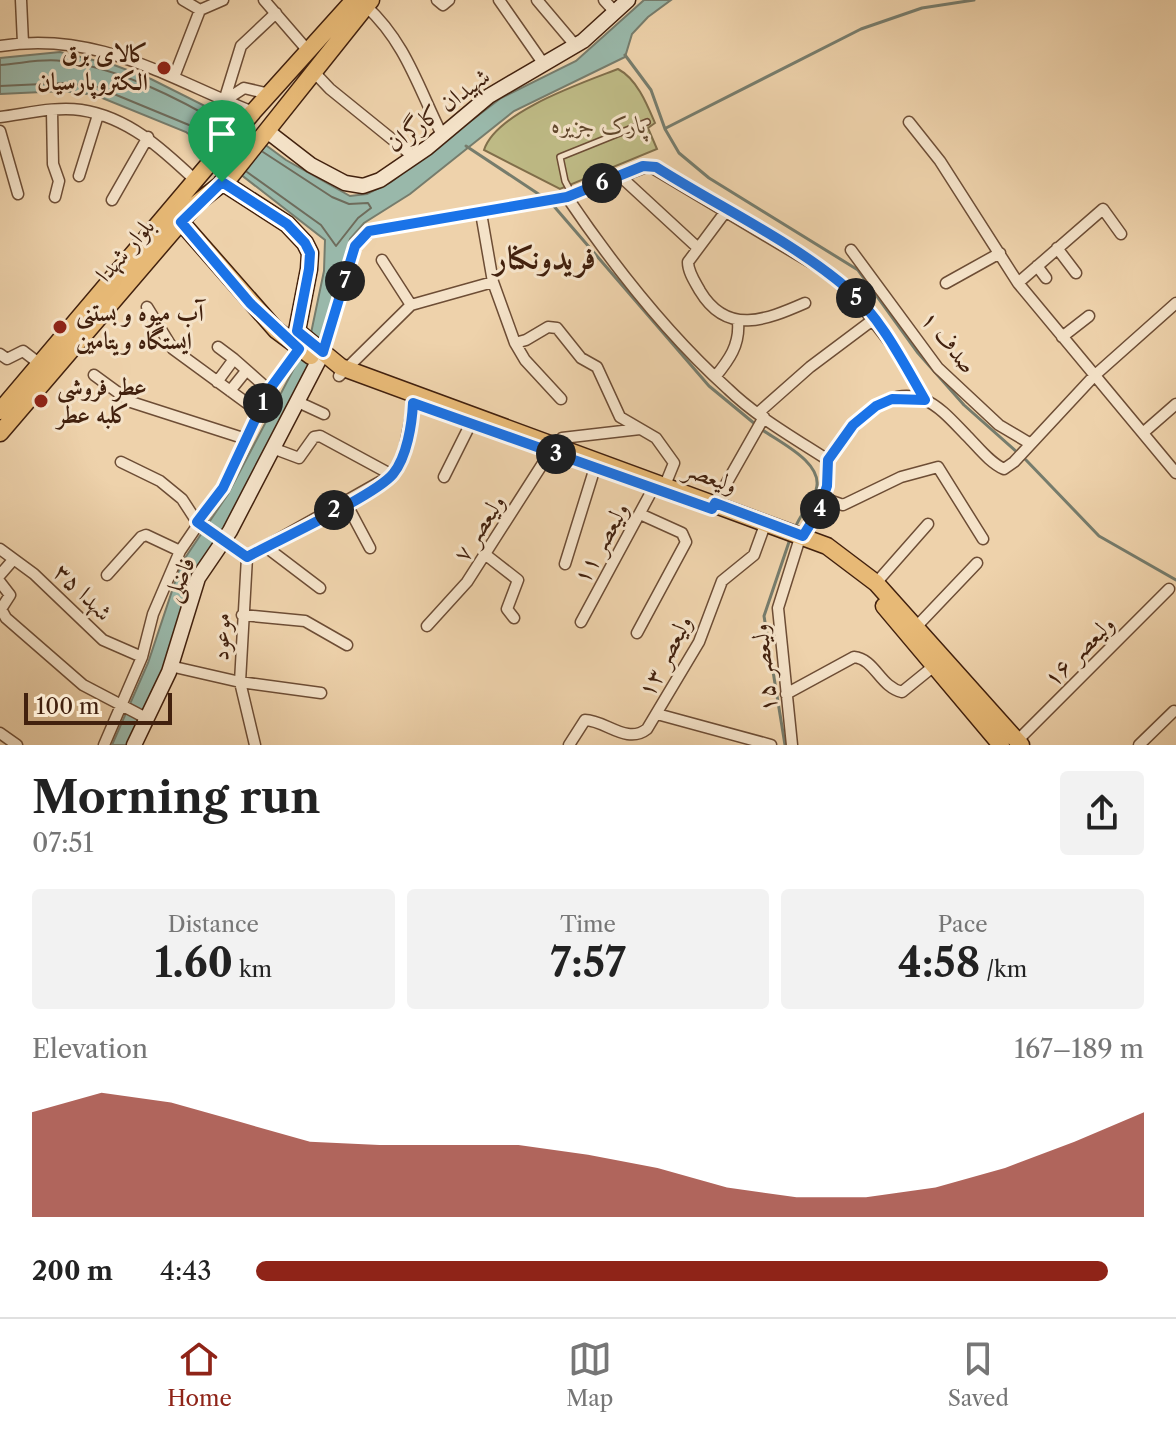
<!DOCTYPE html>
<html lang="en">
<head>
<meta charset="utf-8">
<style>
  body { margin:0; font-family:"Libre Caslon Text",Amiri,serif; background:#f2f2f2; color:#222; height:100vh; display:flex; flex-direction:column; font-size:30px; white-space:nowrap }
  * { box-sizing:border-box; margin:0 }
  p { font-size:26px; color:#767676 }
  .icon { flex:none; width:44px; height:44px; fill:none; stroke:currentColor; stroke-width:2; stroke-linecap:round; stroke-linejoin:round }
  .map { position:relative; height:745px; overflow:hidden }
  .sheet { display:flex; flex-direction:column; background:#fff; flex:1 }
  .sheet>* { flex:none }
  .scale { position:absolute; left:24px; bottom:20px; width:148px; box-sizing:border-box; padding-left:8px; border:4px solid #42210e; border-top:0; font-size:22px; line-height:28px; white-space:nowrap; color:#42210e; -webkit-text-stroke:6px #f4e2c8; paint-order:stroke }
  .pin { position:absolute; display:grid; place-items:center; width:68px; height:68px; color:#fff; margin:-82px -34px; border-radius:50% 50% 50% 0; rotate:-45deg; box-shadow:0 0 8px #0007 }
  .pin .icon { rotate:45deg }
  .km { position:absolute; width:40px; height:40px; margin:-20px; border-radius:50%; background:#222; color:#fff; font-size:22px; line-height:40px; text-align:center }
  .round { display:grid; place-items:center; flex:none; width:84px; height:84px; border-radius:8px; background:#f2f2f2 }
  .summary { display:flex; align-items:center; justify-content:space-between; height:136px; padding:0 32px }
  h1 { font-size:44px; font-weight:700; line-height:60px }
  .figures { display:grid; grid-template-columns:repeat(3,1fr); gap:12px; height:136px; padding:8px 32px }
  .figures div { display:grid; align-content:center; border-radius:8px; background:#f2f2f2; text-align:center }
  .figures b { font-size:40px; font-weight:700 }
  .figures small { font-size:22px; font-weight:400 }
  .figures p { font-size:22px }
  .chart { height:224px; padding:16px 32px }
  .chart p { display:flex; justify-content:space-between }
  .chart svg { width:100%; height:144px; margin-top:8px; fill:#8f2418; opacity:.7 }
  ul { padding:0 32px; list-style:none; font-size:26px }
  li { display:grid; grid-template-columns:128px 96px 1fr; align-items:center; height:60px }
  li i { height:20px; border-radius:10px; background:#8f2418 }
  .dock { display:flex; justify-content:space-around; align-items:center; height:112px; border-top:2px solid #e0e0e0; background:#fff; font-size:22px; color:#767676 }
  .dock a { display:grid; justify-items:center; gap:4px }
  .dock .on { color:#8f2418 }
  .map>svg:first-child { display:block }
  .green { fill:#beba85; stroke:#806e4a; stroke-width:2 }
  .water { fill:#99b8aa; stroke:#767c6c; stroke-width:2 }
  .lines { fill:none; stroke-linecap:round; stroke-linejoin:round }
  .shore { stroke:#6e6c5c; stroke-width:2 }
  .stream { stroke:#767c6c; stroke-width:3 }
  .lane-casing { stroke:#6d4d35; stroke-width:8 }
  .street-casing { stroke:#6d4d35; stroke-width:13 }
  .secondary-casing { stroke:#42210e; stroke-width:17 }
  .primary-casing { stroke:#42210e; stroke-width:19 }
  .lane { stroke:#f4e2c8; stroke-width:5 }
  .street { stroke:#f4e2c8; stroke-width:10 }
  .secondary { stroke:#f4e2c8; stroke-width:14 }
  .primary { stroke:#e7b976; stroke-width:16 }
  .route-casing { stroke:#fff; stroke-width:16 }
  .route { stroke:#1a73e8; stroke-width:10 }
  .poi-dot { fill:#8f2418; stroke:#f4e2c8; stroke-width:3 }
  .labels { text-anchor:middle; stroke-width:6; stroke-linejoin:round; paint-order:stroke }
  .poi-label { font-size:24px; font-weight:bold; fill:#42210e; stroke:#f4e2c8; text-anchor:start }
  .street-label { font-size:24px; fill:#42210e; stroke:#f4e2c8 }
  .park-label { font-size:24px; font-style:italic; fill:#61472c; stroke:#f4e2c8 }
  .district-label { font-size:32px; font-weight:bold; fill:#42210e; stroke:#f4e2c8 }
</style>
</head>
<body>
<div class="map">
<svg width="1176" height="745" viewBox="0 0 1176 745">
  <rect width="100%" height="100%" fill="#eed2ab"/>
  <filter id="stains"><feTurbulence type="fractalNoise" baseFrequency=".0025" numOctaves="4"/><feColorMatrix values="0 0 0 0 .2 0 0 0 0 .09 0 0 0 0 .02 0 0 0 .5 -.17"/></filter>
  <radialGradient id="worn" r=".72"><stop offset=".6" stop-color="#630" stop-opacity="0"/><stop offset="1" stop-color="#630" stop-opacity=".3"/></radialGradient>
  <!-- green -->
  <path class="green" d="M618,69C637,79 647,104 655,123L648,128L657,149L560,189L484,150C496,112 582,83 618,69Z"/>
  <!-- water -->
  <path class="water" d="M644,0H671L648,17L632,34L625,57L514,111L410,194L364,223L350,239L323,342L225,529C191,570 184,616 167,665C157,692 142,719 130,745H112L148,663L181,564L228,494L310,338L324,271L325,240L186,132L95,95L63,91L0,94V58L60,52L114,65L151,79L229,118L286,160L350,196L367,194L391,182L501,98L576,61Z"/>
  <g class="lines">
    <!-- shore -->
    <path class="shore" d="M0,65C20,64 41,58 62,61C119,68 178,98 227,127
      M0,86L64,83L97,87L189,125L215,142
      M247,172L321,225L336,246L358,218L371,208L368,203L349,204L332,197L263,152"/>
    <!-- stream -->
    <path class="stream" d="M625,55L651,90L665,129L679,153L709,178L858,270L918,353L964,405L1026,460L1099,536L1176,580
      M666,128L861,29L922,8L974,0
      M466,146L543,197
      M552,204L709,386L755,424
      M761,429C779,442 825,463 816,490C811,503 800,515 795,528
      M785,745L764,616L790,539"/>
    <!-- lane casing -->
    <g class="lane-casing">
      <path id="lane" d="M572,194L565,181L560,157L647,122"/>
    </g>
    <!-- street casing -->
    <g class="street-casing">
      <path id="street" d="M21,0L23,43
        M264,0L309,52
        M437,0L443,5L449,0
        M499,0L543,63
        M537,0L575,45
        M604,0L615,12
        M366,6C406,43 418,87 442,135
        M200,10L223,0
        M0,46C97,30 167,78 253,112
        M312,70L330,89L414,157
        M174,77L200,10L183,0
        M224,101L241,46L276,13
        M224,101L244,88L270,94
        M52,111L53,164L59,181L55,197
        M0,117C25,114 56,106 81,110C128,117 162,149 195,180
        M909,122L940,161L1018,283L1176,473
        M0,131L18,194
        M79,176L98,115
        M620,176L698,248
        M567,197C613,265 667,334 728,389C757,417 794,438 828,460
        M112,200L148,137
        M726,211L688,262C688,272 695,282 700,291C727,336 766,320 805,303
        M481,213L493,282L515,343L526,340L548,327L557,328L581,358L597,367L620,417L656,438L674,463L663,490
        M1057,248L1076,273
        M851,250L938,368L999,425L1031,444
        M382,260L411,305
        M1037,266L1046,278
        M946,283L1000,253
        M1018,283L1103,209L1121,234
        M147,307L173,349L259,412
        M1062,337L1089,316
        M515,343L525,360L561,399
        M323,352L355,246L369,231L567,197L649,166L820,268L849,290L902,358L925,400
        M0,354L7,359L23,351L40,364
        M234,359L269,390
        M94,375L131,402L246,439
        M339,376L411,305L493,282
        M715,377C729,360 740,345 738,322
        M217,382L234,359L218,347
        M230,391L246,371
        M298,402L324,414
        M758,413L810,367L874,319
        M1144,432L1176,404
        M562,438L640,429
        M275,449L299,458L314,437L320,436L392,475
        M828,460C849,431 882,382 925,400C941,407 955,424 967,436C978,447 990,463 1004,469L1014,462L1094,376L1176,303
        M121,462L160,481L182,499L197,522L247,557L240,682L255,745
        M444,477L474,417
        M823,498L843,505L901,477L938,467L983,539
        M346,503L370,548
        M713,507L764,417
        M803,536C819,510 828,490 828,460
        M266,547L320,588
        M0,549L34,574L103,640L142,657
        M486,555L518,580L507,609L514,618
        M247,557L392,475L403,457L415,396
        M565,564L597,461
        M0,575L13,560
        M107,575L141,537L146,535L180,551
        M0,582L10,595L1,609L6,618L83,685L146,718
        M876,583L928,524
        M242,615L305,621L347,645
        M581,622L656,483
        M427,626L467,582L554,446
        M917,626L977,563
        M637,633L686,542L682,533L640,514
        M170,666L240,682L321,693
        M786,694L854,657C875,659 880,687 902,692L934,666
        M657,714L771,745
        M0,733L17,745
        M1017,741L1169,589
        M104,745L142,657L153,614L180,551L223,488L269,390L299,349
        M569,745L585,720C605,720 627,745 647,729L699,642L722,581L754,555L766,522
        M792,745L778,608L799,541
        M1139,745L1174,711"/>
    </g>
    <!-- secondary casing -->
    <g class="secondary-casing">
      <path id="secondary" d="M267,131L311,165L345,183L363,186L380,180L427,148L489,96L583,41L628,0
        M134,745L169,672L198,578L230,531L323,352"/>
    </g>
    <!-- primary casing -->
    <g class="primary-casing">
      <path id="primary" d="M222,182L287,224L305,243L310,253L309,269L297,331L341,367L827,546L876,583L1021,745
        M181,222L276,330L311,356
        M0,411L253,112L354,0
        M0,433L197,203L230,177L371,0
        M884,606L1001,745"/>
    </g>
    <!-- lane -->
    <use href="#lane" class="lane"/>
    <!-- street -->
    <use href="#street" class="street"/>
    <!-- secondary -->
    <use href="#secondary" class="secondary"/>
    <!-- primary -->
    <use href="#primary" class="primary"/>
  </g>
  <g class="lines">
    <!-- route casing -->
    <g class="route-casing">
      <path id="route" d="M643,166L656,167C719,207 792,241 848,289C881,318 903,362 925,400L892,399L876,406L853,425L828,460L827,486L819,510L803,536L715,503L712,509L413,403C412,424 407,457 393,474C376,495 276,541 247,557L197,522L223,488L269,390L299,349L250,303L181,222L222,182L287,224L305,243L310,253L309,269L297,331L323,352L355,246L369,231L567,197Z"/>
    </g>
    <!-- route -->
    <use href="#route" class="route"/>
  </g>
  <!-- markers -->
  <g class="poi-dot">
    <circle cx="164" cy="68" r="8"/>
    <circle cx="60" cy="327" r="8"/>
    <circle cx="41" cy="401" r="8"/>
  </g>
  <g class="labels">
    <!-- poi labels -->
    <g class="poi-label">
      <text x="148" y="62" text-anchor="end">کالای برق<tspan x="148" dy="28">الکتروپارسیان</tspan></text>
      <text x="76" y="321">آب میوه و بستنی<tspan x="76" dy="28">ایستگاه ویتامین</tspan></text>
      <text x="57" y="395">عطر فروشی<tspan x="57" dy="28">کلبه عطر</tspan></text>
    </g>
    <!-- street labels -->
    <g class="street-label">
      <text transform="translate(438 110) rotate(-37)" y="8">شهیدان کارگران</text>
      <text transform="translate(125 250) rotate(-49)" y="8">بلوار شهدا</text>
      <text transform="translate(949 342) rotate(51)" y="8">صدف ۱</text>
      <text transform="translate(711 477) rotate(20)" y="8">ولیعصر</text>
      <text transform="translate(479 528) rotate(-57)" y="8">ولیعصر ۷</text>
      <text transform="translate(601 543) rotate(-61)" y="8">ولیعصر ۱۱</text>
      <text transform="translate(179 579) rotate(-66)" y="8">فاضلی</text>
      <text transform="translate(83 592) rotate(44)" y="8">شهدا ۳۵</text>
      <text transform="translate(221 637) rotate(-88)" y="8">موعود</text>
      <text transform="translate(1079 651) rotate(-45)" y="8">ولیعصر ۱۶</text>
      <text transform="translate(665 656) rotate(-62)" y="8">ولیعصر ۱۳</text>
      <text transform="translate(764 668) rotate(-96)" y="8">ولیعصر ۱۵</text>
    </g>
    <!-- park labels -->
    <g class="park-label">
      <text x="599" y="133">پارک جزیره</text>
    </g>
    <!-- district labels -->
    <g class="district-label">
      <text x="545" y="269">فریدونکنار</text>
    </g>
  </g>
  <rect width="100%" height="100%" filter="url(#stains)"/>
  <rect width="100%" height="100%" fill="url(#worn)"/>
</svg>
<div class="scale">100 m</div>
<div class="pin" style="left:222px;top:182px;background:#1e9e55"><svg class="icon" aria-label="arrive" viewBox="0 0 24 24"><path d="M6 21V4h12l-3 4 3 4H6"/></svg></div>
<b class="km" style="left:263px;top:403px">1</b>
<b class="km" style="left:334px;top:510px">2</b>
<b class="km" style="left:556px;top:454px">3</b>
<b class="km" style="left:820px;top:509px">4</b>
<b class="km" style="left:856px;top:298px">5</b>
<b class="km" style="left:602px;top:183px">6</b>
<b class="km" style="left:345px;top:281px">7</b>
</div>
<section class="sheet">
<div class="summary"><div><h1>Morning run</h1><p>07:51</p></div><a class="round"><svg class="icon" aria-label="share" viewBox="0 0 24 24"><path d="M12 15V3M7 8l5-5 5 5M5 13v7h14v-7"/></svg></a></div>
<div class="figures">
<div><p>Distance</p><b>1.60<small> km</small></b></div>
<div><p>Time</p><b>7:57</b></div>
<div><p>Pace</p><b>4:58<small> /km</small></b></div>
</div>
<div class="chart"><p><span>Elevation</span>167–189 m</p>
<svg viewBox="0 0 160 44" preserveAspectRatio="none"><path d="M0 44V12L10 6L20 9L30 15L40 21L50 22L60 22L70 22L80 25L90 29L100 35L110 38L120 38L130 35L140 29L150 21L160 12V44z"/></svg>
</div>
<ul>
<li><b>200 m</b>4:43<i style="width:96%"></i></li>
</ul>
</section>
<nav class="dock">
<a class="on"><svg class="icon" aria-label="home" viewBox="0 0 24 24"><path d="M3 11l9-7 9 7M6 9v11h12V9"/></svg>Home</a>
<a><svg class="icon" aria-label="map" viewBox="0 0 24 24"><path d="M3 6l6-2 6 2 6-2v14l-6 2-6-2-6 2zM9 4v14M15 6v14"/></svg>Map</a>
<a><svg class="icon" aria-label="saved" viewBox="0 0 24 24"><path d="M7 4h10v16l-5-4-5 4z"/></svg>Saved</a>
</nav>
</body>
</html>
